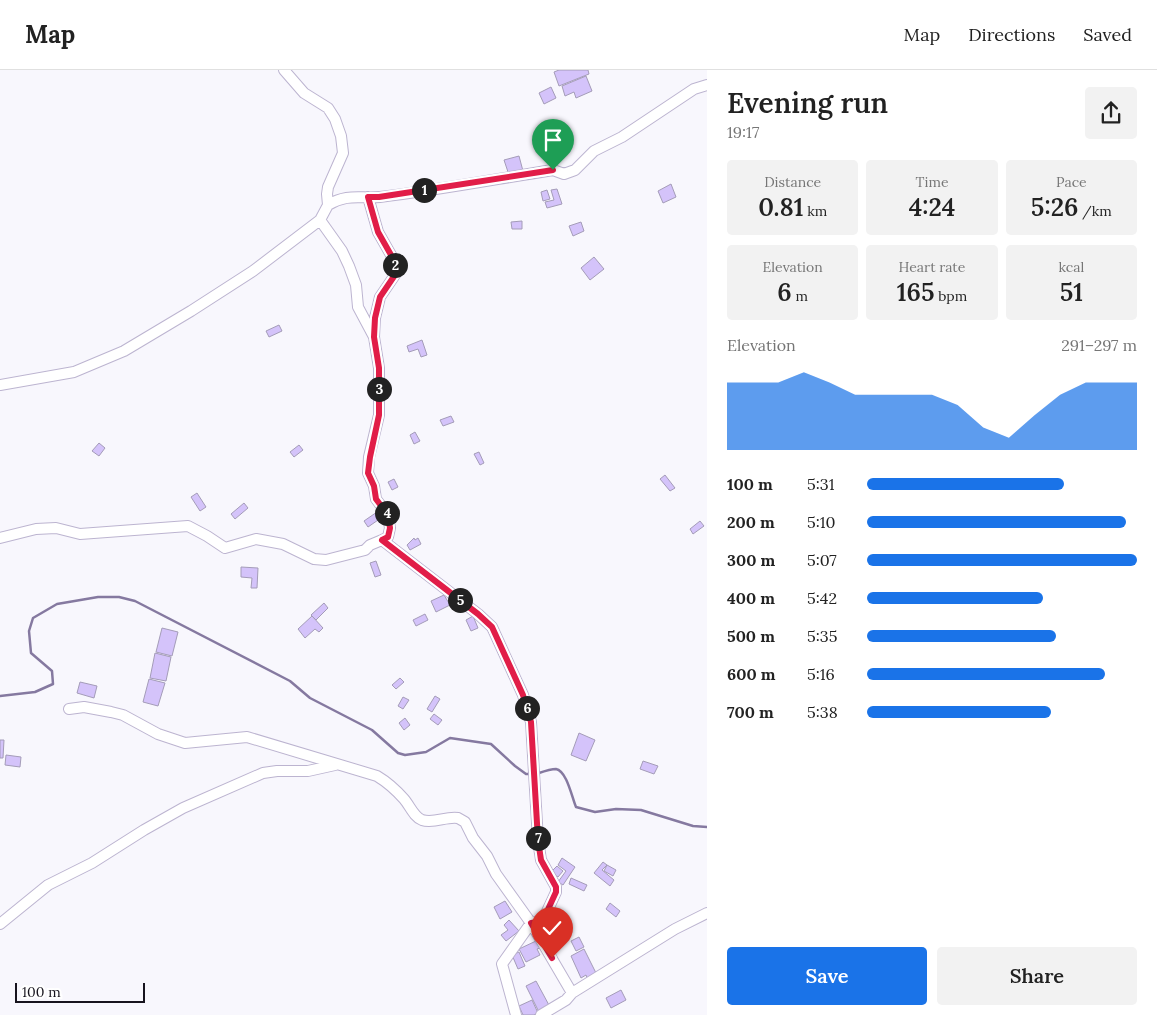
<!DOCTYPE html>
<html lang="en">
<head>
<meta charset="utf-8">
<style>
  body { margin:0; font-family:Lora,serif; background:#f2f2f2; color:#222; height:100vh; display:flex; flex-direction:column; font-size:19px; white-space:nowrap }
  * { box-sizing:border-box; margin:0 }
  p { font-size:16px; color:#767676 }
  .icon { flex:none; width:28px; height:28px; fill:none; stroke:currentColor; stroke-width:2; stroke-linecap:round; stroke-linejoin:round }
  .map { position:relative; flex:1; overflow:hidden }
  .panel { display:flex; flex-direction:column; background:#fff; width:450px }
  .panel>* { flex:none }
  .scale { position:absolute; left:15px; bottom:12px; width:130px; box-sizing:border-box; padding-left:5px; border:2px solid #17141e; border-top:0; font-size:14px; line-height:18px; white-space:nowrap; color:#17141e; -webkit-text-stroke:4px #fff; paint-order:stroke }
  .pin { position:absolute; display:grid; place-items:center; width:42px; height:42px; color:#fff; margin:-51px -21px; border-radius:50% 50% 50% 0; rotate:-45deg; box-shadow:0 0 5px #0007 }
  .pin .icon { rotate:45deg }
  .km { position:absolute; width:25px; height:25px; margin:-12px; border-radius:50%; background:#222; color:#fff; font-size:14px; line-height:25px; text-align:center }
  .round { display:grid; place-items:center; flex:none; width:52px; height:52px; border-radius:5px; background:#f2f2f2 }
  .summary { display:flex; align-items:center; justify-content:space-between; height:85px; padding:0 20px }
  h1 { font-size:28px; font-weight:600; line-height:38px }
  .figures { display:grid; grid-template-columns:repeat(3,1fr); gap:8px; height:85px; padding:5px 20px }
  .figures div { display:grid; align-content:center; border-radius:5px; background:#f2f2f2; text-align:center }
  .figures b { font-size:25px; font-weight:600 }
  .figures small { font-size:14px; font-weight:400 }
  .figures p { font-size:14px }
  .chart { height:140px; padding:10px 20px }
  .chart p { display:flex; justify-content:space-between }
  .chart svg { width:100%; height:90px; margin-top:5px; fill:#1a73e8; opacity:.7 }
  .cta { display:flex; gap:10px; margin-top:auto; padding:10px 20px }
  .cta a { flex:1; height:58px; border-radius:5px; background:#1a73e8; color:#fff; font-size:20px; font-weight:600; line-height:58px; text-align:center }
  .cta a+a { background:#f2f2f2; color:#222 }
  ul { padding:0 20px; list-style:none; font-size:16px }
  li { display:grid; grid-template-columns:80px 60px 1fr; align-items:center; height:38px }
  li i { height:12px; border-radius:6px; background:#1a73e8 }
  header { display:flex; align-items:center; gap:30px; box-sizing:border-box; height:70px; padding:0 25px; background:#fff; border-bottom:1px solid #e0e0e0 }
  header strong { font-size:24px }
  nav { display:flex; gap:28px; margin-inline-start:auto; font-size:18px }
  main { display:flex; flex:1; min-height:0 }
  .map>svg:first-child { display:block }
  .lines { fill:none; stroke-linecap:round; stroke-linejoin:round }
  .stream { stroke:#8579a0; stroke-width:2.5 }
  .building { fill:#d4c3fa; stroke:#a49cb8 }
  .street-casing { stroke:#bcb4d0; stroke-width:12 }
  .street { stroke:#fff; stroke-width:10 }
  .route-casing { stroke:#fff; stroke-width:10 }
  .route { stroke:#e11d48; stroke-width:6 }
</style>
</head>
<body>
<header>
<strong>Map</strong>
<nav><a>Map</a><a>Directions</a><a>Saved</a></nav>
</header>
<main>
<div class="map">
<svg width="707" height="945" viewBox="0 0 707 945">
  <rect width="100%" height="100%" fill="#f8f7fd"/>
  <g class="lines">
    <!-- stream -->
    <path class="stream" d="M0,626L35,622L53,614L52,601L31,583L29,561L33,548L57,534L98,527H119L135,531L290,611L310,628L372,660L398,683L405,685L426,682L450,668L491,674L515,696L526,704H530
      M536,704C542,702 550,699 556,699C567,701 572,728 576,737L595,742L616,739L641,740L693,756L707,757"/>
  </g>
  <!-- building -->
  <path class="building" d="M559,0H588L589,4L559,16L554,2Z
    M586,6L592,21L576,28L574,22L565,26L562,16Z
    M551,17L556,28L544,34L539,23Z
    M519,86L523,101L509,105L504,90Z
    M671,114L676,127L663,133L658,121Z
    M557,119L562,134L547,138L545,132L554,130L551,120Z
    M547,120L550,129L543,131L541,122Z
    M522,151V159H512L511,152Z
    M581,152L584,161L573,166L569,156Z
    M594,187L604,199L590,210L581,198Z
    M279,255L282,261L269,267L266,261Z
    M422,270L427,285L421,287L418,279L409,282L407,276Z
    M451,346L454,352L443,356L440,350Z
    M415,362L420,371L414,374L410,365Z
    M99,373L105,378L99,386L92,381Z
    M299,375L303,380L294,387L290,382Z
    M479,382L484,393L480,395L474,384Z
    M665,405L675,418L670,421L660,409Z
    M394,409L398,417L392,420L388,412Z
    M197,423L206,437L200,441L191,427Z
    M244,433L248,438L235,449L231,444Z
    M377,442L381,448L368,457L364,451Z
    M700,451L704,456L693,464L690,459Z
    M414,468L415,470L418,468L421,474L410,480L407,475Z
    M376,491L381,505L375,507L370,493Z
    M241,497L258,498L257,518H251L252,508L241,507Z
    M444,525L450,535L436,542L431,531Z
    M324,533L328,538L316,550L311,545Z
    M425,544L428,550L416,556L413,550Z
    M312,546L323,558L319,562L315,559L305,568L298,559Z
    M473,546L478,558L471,561L466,550Z
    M162,558L178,562L172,586L156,582Z
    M155,583L171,587L166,611L150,608Z
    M400,608L404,612L396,619L392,615Z
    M149,609L165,613L158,636L143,632Z
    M80,612L97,616L94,628L77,623Z
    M435,626L440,629L432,642L427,639Z
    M403,627L409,630L403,639L398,636Z
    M434,644L442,650L438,655L430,649Z
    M405,648L410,655L404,660L399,653Z
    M579,663L595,670L586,691L571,685Z
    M0,670H4L3,688H0Z
    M6,685L21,687L20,697L5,695Z
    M643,691L658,696L654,704L640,699Z
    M562,788L575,797L563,815L558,812L566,801L558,795Z
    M603,792L607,795L602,800L614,810L610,816L594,803Z
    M607,795L616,800L613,806L604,801Z
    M557,796L563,801L558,807L551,802Z
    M571,808L587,815L584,821L569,814Z
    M505,831L512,842L500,849L494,837Z
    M610,833L620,841L616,847L606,839Z
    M509,850L519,861L506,871L501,865L508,860L504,855Z
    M579,867L584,877L576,881L571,871Z
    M536,871L540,878L537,879L540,885L526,892L519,879Z
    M584,879L597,905L588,910L586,905L581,908L571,886Z
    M519,882L525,896L518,899L512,885Z
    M536,911L550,937L539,942L526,916Z
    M621,920L626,930L611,938L606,928Z
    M532,930L538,943L534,945H523L519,936Z"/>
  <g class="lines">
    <!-- street casing -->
    <g class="street-casing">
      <path id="street" d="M368,127L378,162L395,192L397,202L380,227L375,248L374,267L379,298V345L369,387L368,403L374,416L376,429L388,445L390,458L388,467L382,470
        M328,135C348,123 360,129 380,127C438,120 496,109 553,100L564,104L575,100L594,81L622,67L694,19L707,15
        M320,150L342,181L349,196L356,215L358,237L374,267
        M0,315L74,302L124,281L191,241L253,201L320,150L328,135L327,124L328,117L343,83L341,66L335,49L328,38L304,23L284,0
        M0,468L36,459L56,458L80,464L188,456L207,466L225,478L256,469L283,474L314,489L326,490L365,480L370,475L382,470L478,544L492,557L523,625L531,652L538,770L541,790L556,817V822L544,848L538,852L531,853L502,894L516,945
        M69,639L84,637L111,642L123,645L158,664L185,673L247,667L377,706C387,712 396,720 404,729C410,736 414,747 422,750C434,754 446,746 458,748L465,752L473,768L487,786L496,804L531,853L572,923
        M0,854L48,815L92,793L144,760L183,738L263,703L277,701H308L335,695
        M541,945L566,930L572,923L675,859L707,843"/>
    </g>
    <!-- street -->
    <use href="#street" class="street"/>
  </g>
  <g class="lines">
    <!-- route casing -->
    <g class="route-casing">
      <path id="route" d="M552,888L531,853L538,852L544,848L556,822V817L541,790L538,770L531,652L523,625L492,557L478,544L382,470L388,467L390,458L388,445L376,429L374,416L368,403L370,387L379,345V298L374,267L375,248L380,227L397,202L395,192L378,162L368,127H379L553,100"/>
    </g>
    <!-- route -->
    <use href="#route" class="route"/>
  </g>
</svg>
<div class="scale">100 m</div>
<div class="pin" style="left:553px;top:100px;background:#1e9e55"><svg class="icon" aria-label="arrive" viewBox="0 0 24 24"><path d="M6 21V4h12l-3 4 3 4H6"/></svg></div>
<div class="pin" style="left:552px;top:888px;background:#d93025"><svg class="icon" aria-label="check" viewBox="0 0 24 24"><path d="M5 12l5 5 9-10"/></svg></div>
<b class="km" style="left:424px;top:120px">1</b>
<b class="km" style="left:395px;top:195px">2</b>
<b class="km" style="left:379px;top:319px">3</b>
<b class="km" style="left:387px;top:443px">4</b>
<b class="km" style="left:460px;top:530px">5</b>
<b class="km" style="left:527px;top:638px">6</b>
<b class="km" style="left:538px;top:768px">7</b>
</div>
<section class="panel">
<div class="summary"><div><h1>Evening run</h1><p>19:17</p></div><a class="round"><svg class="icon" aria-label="share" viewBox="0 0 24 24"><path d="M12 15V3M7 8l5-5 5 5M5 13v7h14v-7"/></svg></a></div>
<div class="figures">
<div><p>Distance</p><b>0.81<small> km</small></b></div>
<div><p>Time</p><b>4:24</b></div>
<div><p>Pace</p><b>5:26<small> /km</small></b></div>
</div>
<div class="figures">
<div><p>Elevation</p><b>6<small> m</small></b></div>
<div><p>Heart rate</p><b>165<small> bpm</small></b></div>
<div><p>kcal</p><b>51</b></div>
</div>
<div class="chart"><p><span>Elevation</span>291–297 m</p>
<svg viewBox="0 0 160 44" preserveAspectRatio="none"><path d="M0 44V11L10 11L20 11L30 6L40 11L50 17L60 17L70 17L80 17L90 22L100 33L110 38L120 27L130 17L140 11L150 11L160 11V44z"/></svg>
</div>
<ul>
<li><b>100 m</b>5:31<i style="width:73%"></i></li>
<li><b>200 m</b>5:10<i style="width:96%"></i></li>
<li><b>300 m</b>5:07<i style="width:100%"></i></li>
<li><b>400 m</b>5:42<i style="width:65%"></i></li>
<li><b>500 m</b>5:35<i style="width:70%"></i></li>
<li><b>600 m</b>5:16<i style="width:88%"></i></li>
<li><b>700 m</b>5:38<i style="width:68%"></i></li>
</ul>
<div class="cta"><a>Save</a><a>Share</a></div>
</section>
</main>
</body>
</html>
